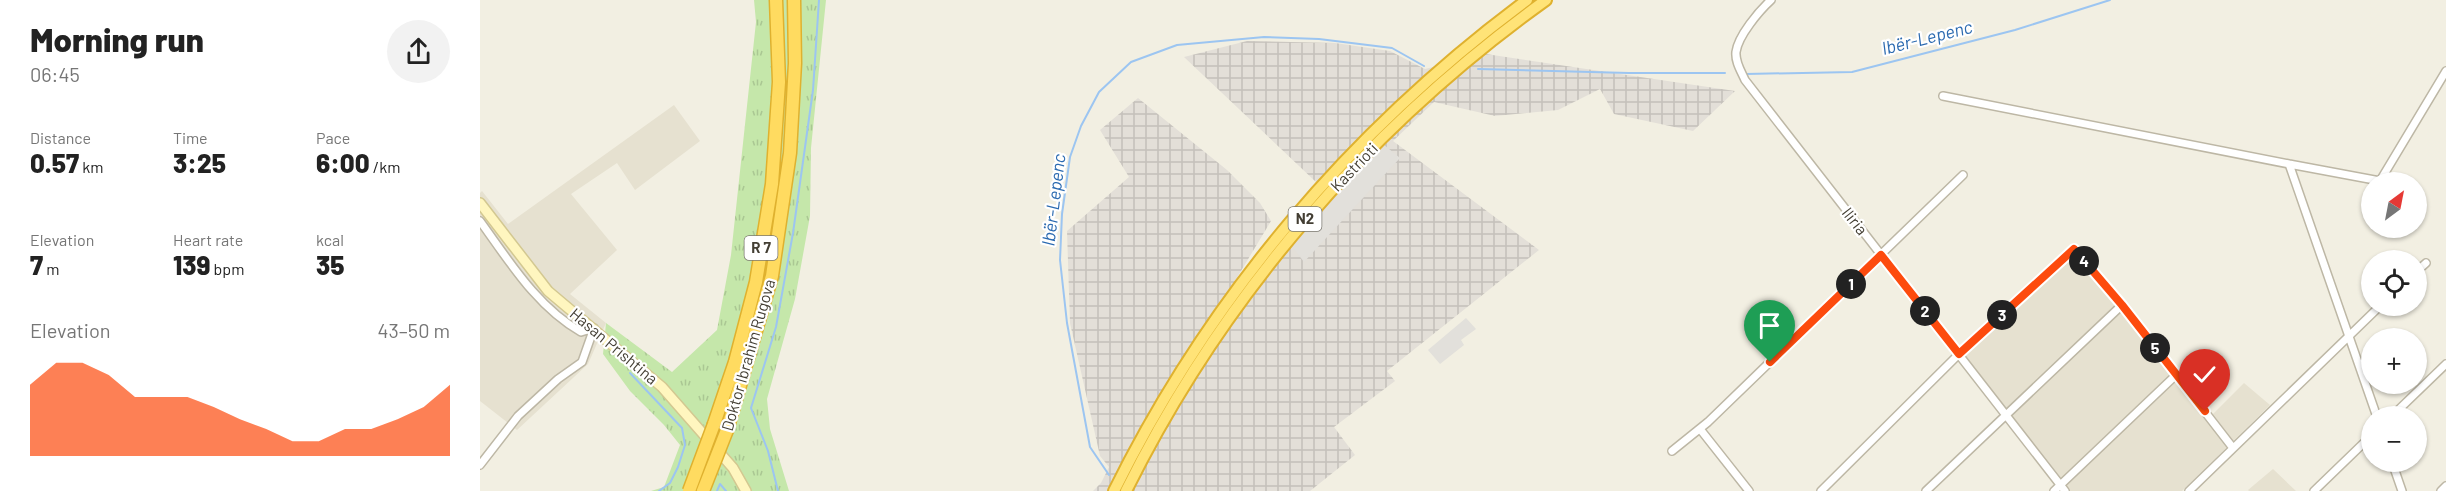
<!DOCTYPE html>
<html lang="en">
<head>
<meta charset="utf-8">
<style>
  body { margin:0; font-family:Barlow,sans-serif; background:#f2f2f2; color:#222; height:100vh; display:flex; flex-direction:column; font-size:22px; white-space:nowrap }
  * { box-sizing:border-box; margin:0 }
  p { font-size:20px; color:#767676 }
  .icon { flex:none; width:33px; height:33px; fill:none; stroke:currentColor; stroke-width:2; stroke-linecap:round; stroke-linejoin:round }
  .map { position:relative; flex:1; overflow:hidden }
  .drawer { display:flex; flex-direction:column; background:#fff; width:480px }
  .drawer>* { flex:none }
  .needle { width:39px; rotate:32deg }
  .tools { position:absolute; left:1881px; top:172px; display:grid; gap:12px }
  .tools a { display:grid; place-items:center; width:66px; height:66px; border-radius:50%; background:#fff; box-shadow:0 2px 4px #0004; font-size:30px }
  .pin { position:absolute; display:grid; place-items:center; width:51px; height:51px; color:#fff; margin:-62px -26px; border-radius:50% 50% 50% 0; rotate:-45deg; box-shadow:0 0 6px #0007 }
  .pin .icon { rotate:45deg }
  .km { position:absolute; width:30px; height:30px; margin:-15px; border-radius:50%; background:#222; color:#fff; font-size:16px; line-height:30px; text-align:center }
  .round { display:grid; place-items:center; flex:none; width:63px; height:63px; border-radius:32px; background:#f2f2f2 }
  .head { display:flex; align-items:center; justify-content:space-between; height:102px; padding:0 30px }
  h1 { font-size:33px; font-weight:800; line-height:45px }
  .metrics { display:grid; grid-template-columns:repeat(3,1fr); gap:9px; height:102px; padding:6px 30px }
  .metrics div { display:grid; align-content:center }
  .metrics b { font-size:26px; font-weight:800 }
  .metrics small { font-size:16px; font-weight:400 }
  .metrics p { font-size:16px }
  .chart { height:168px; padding:12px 30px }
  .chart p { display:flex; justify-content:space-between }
  .chart svg { width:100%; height:108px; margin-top:6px; fill:#fd4b0e; opacity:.7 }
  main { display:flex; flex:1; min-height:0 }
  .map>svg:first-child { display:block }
  .residential { fill:#e6e1d0 }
  .industrial { fill:url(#industrial-grid) }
  .grass { fill:url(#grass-tufts) }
  .parking { fill:#e2e0db }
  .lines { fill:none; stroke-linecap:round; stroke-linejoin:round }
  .stream { stroke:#9cc5f1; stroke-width:2 }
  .minor-casing { stroke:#bdb7a5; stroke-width:10 }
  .secondary-casing { stroke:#d3c891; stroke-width:12 }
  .trunk-casing { stroke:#dfb12f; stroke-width:14 }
  .motorway-casing { stroke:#dfb12f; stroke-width:15 }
  .minor { stroke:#fff; stroke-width:7 }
  .secondary { stroke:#fff6bf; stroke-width:9 }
  .trunk { stroke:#ffe377; stroke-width:10 }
  .motorway { stroke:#ffdb60; stroke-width:12 }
  .motorway-bridge-casing { stroke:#dfb12f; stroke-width:15; stroke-linecap:butt }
  .motorway-bridge { stroke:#ffdb60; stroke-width:12 }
  .route-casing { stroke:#fff; stroke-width:12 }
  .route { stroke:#fd4b0e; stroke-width:8 }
  .labels { text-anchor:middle; stroke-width:4.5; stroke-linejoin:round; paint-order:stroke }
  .shield { fill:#fff; stroke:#7b7870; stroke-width:1.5 }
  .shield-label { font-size:15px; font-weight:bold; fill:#433e33 }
  .street-label { font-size:16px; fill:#433e33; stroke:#fff }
  .water-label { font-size:18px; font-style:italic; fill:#2b6ab0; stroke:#fff }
</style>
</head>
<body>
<main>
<section class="drawer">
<div class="head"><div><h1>Morning run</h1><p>06:45</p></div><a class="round"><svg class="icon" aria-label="share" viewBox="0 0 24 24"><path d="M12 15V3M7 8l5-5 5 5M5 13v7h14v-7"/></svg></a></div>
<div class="metrics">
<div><p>Distance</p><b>0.57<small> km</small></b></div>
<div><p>Time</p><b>3:25</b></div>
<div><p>Pace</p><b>6:00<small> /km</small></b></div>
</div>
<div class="metrics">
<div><p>Elevation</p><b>7<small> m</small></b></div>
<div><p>Heart rate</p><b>139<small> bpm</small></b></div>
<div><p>kcal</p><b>35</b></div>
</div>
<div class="chart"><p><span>Elevation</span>43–50 m</p>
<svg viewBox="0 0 160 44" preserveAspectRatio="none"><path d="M0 44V15L10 6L20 6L30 11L40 20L50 20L60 20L70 24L80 29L90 33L100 38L110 38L120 33L130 33L140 29L150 24L160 15V44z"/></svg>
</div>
</section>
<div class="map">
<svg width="1966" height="491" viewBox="0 0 1966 491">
  <defs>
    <pattern id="industrial-grid" width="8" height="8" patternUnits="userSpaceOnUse" patternTransform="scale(1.5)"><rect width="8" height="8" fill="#e3dfd8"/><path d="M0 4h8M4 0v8" fill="none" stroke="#c4c0ba"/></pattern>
    <pattern id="grass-tufts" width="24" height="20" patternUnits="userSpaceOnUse" patternTransform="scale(1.5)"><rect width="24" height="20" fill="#c5e7aa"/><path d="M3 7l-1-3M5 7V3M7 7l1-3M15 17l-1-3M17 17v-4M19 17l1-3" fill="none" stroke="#aac793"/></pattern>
  </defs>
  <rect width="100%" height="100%" fill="#f2efe2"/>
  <!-- residential -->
  <path class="residential" d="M194,105L220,141L155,190L137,163L91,194L137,250L90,294L126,323L108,364L37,430L0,401V193L2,191L28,224Z
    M1596,244L1693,376L1732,415L1764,383L1790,405L1702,491H1586L1479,354Z
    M1793,469L1816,491H1769L1768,490Z"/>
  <!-- industrial -->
  <path class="industrial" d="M767,41L855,43L910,51L945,69L1006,54L1255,91L1213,131L1134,114L1120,89L1078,110L1015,116L954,102L913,141L1059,250L907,371L915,381L854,427L875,455L830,491H613L621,483L629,467L620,456L590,323L587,231L649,177L620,130L658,98L747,170L780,203L791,221L755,281L837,183L704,57Z"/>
  <!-- grass -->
  <path class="grass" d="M274,0H346L331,148L330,216L315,299L287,399L290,429L309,491H171L184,487L200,445L184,425L150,391L123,354L126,323L192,372L237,330L251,255L276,22Z"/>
  <!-- parking -->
  <path class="parking" d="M903,144L920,158L824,262L810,244Z
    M986,318L996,329L981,340L984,345L960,364L948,350Z"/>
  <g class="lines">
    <!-- stream -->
    <path class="stream" d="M998,69L1149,73H1245
      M1266,74L1372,72L1535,30L1630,0
      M150,373L202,428L205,445L198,467L190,483L179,491
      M629,475L610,447L587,323L580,260L582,214L590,157L601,126L619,92L651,62L697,45L784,37L839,39L912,48L944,66
      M237,491L240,484L246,491
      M298,491L288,451L271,408L296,327L313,233L333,90L339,0"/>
    <!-- minor casing -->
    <g class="minor-casing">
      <path id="minor" d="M1291,0C1279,11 1258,36 1256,52C1255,62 1261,71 1265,80L1585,491
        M1463,96L1809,164L1897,417
        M1809,164L1900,181L1966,71
        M0,221C29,261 57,307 101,332L114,328
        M1936,272L1946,263
        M1911,417L1966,364
        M1220,429L1269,491
        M1192,451L1228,422L1483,175
        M1912,462L1922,491
        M0,465L38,416L78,379L102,362L114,328
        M1341,491L1479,354L1594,249L1642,305L1753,448
        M1446,491L1642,305
        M1574,491L1696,375
        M1709,491L1900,306
        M1834,491L1892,435
        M1961,491L1966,486"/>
    </g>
    <!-- secondary casing -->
    <g class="secondary-casing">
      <path id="secondary" d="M0,203L68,291L182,387L253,468L266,491"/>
    </g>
    <!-- trunk casing -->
    <g class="trunk-casing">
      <path id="trunk" d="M634,491C731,295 872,130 1047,0
        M646,491C743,295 889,127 1066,0"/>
    </g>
    <!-- motorway casing -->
    <g class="motorway-casing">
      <path id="motorway" d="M234,424L255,362L276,282L292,184L299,82L296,0
        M247,430L292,276L310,153L315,63L314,0"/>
    </g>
    <!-- minor -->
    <use href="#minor" class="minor"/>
    <!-- secondary -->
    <use href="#secondary" class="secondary"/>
    <!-- trunk -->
    <use href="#trunk" class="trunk"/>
    <!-- motorway -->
    <use href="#motorway" class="motorway"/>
    <!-- motorway-bridge casing -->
    <g class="motorway-bridge-casing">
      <path id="motorway-bridge" d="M209,491L234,424
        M223,491L247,430"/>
    </g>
    <!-- motorway-bridge -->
    <use href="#motorway-bridge" class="motorway-bridge"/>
  </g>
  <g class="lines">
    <!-- route casing -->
    <g class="route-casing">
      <path id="route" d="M1290,362L1401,255L1479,354L1594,249L1642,305L1725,411"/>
    </g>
    <!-- route -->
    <use href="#route" class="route"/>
  </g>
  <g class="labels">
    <!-- shield labels -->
    <g class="shield">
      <rect x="808.5" y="207" width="33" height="24" rx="4.5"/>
      <rect x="264.5" y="236" width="33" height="24" rx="4.5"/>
    </g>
    <g class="shield-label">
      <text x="825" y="224">N2</text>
      <text x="281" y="253">R 7</text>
    </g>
    <!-- street labels -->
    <g class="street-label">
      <text transform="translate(874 167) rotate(-46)" y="6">Kastrioti</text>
      <text transform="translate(1375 221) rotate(52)" y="6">Iliria</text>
      <text transform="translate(134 346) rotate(40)" y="6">Hasan Prishtina</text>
      <text transform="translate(268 355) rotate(-74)" y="6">Doktor Ibrahim Rugova</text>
    </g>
    <!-- water labels -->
    <g class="water-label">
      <text transform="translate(1447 38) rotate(-14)" y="6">Ibër-Lepenc</text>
      <text transform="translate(574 200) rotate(-83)" y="6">Ibër-Lepenc</text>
    </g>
  </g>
</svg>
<div class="tools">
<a><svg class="needle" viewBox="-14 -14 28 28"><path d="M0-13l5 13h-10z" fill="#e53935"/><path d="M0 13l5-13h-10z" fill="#767676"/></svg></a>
<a><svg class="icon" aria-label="locate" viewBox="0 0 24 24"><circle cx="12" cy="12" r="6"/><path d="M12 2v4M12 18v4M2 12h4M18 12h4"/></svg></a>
<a>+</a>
<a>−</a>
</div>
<div class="pin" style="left:1290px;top:362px;background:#1e9e55"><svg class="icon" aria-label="arrive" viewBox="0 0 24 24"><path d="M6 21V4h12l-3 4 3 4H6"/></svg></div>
<div class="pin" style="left:1725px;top:411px;background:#d93025"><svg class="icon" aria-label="check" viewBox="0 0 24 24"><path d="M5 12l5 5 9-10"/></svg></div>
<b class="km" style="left:1371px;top:284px">1</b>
<b class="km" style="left:1445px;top:311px">2</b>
<b class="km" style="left:1522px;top:315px">3</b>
<b class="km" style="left:1604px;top:261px">4</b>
<b class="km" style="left:1675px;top:348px">5</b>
</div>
</main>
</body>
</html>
